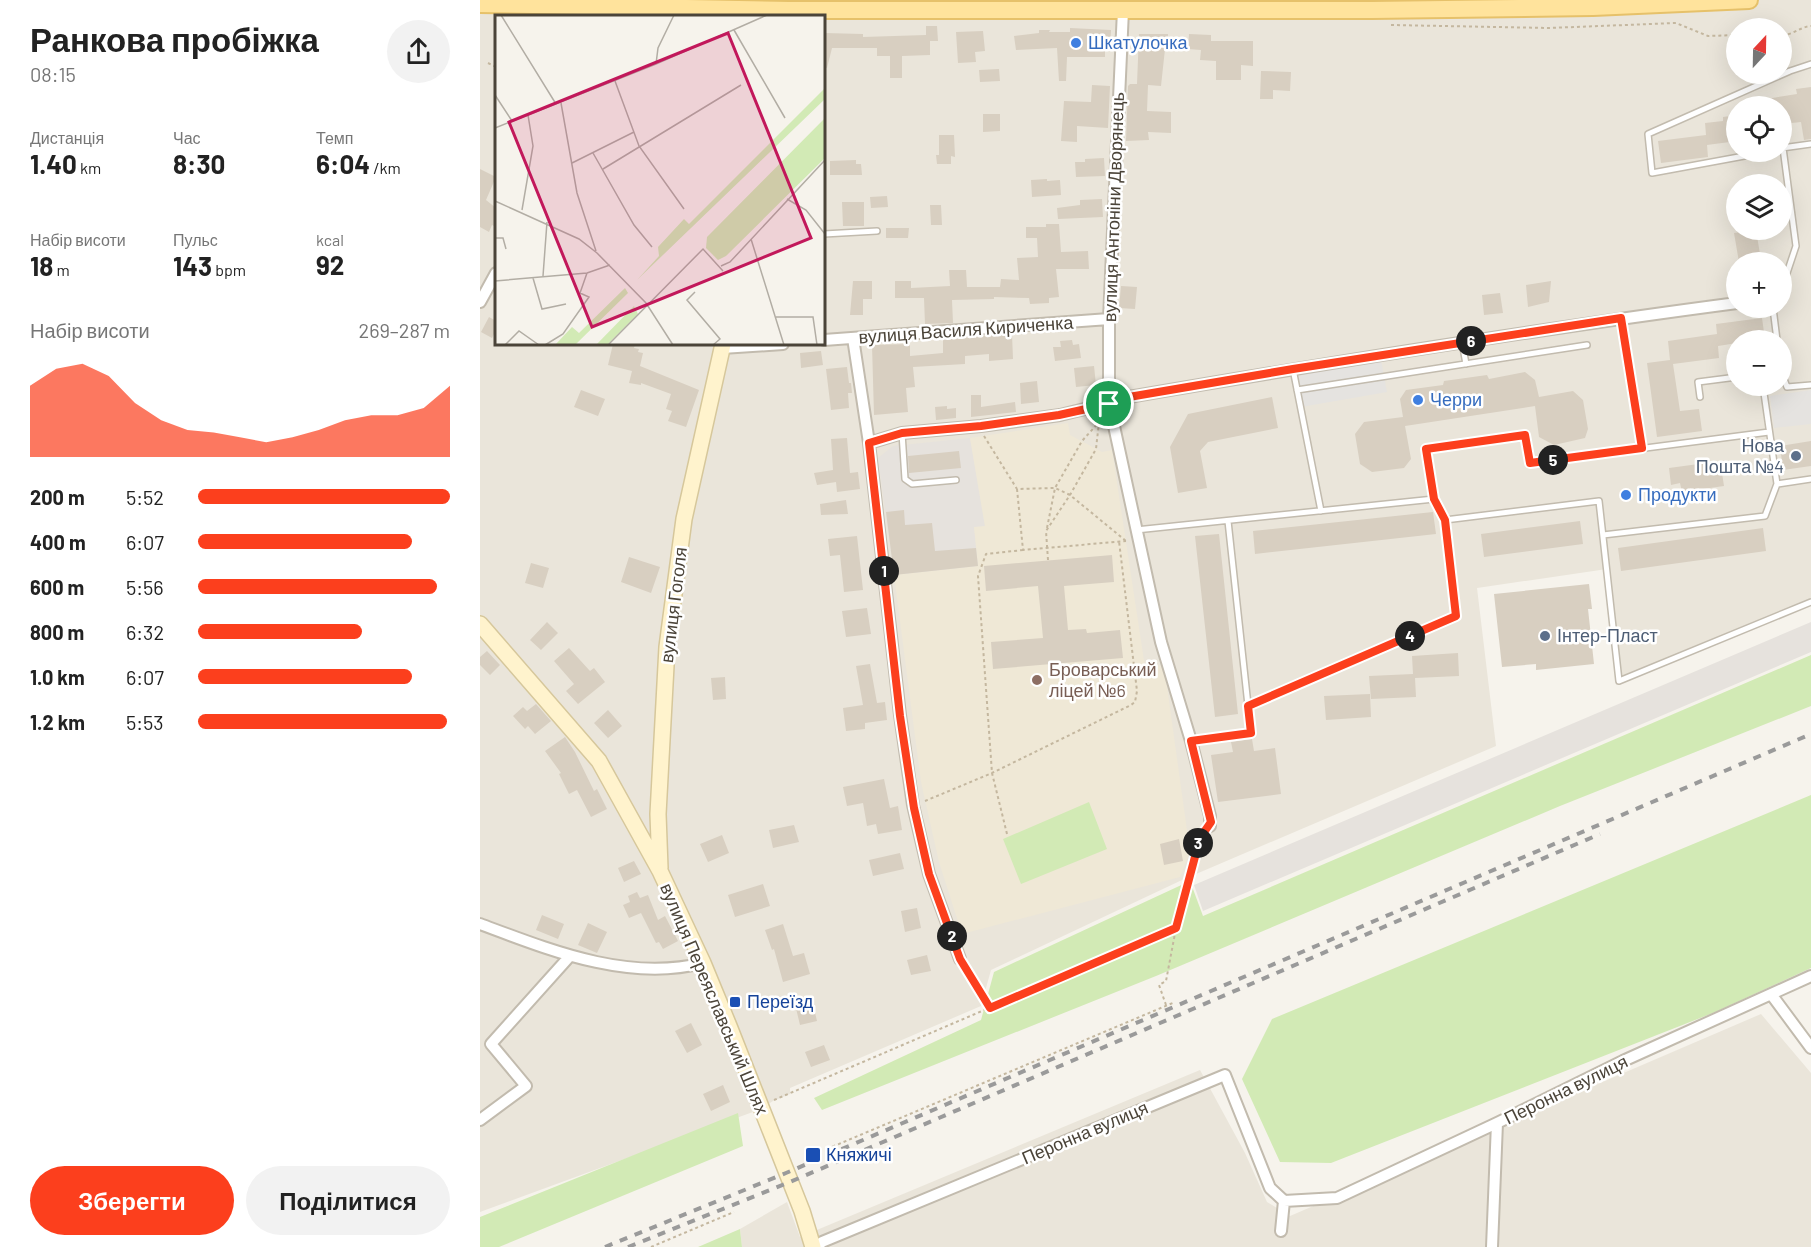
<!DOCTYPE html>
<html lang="uk">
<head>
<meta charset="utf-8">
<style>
  body { margin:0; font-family:Barlow,sans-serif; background:#f2f2f2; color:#222; height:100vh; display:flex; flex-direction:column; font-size:22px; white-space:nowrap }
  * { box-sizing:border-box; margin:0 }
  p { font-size:20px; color:#767676 }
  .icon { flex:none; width:33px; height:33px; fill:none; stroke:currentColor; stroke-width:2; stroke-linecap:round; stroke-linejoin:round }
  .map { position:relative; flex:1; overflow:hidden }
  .side { display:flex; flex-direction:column; background:#fff; width:480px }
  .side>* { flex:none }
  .needle { width:39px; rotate:22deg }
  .fabs { position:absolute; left:1246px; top:18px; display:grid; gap:12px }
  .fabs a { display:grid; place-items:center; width:66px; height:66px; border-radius:50%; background:#fff; box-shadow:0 6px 24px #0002; font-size:30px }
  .pin { position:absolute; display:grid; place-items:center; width:51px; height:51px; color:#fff; margin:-26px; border:3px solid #fff; border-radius:50%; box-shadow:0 2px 6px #0007 }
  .km { position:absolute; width:30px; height:30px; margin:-15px; border-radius:50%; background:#222; color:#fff; font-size:16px; line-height:30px; text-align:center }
  .round { display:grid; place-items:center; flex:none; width:63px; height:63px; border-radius:32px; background:#f2f2f2 }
  .summary { display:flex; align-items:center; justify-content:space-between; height:102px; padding:0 30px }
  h1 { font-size:33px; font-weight:700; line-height:45px }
  .figures { display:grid; grid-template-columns:repeat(3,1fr); gap:9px; height:102px; padding:6px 30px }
  .figures div { display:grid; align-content:center }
  .figures b { font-size:26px; font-weight:700 }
  .figures small { font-size:16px; font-weight:400 }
  .figures p { font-size:16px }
  .chart { height:168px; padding:12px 30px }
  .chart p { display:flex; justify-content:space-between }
  .chart svg { width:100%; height:108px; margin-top:6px; fill:#fc3f1d; opacity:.7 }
  .cta { display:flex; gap:12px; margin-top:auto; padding:12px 30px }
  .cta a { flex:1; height:69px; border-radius:36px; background:#fc3f1d; color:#fff; font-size:24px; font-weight:700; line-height:69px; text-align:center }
  .cta a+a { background:#f2f2f2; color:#222 }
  ul { padding:0 30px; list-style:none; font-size:20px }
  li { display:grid; grid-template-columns:96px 72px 1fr; align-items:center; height:45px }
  li i { height:15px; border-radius:8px; background:#fc3f1d }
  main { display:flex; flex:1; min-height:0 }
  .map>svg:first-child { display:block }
  .residential { fill:#eae5da; fill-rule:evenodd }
  .industrial { fill:#e6e2dd }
  .education { fill:#efe8d6 }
  .green { fill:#d2eab5 }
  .parking { fill:#e5e3e0 }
  .building { fill:#d8cfc1 }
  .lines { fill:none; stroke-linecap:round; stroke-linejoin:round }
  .lane-casing { stroke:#c2bbae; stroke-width:8 }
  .street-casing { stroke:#c2bbae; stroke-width:14 }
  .secondary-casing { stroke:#d6c79b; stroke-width:18 }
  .primary-casing { stroke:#e6c16a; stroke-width:20 }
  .path { stroke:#c4b79f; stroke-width:2; stroke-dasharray:3 3; stroke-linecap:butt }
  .lane { stroke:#fff; stroke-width:5 }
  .street { stroke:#fff; stroke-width:10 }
  .secondary { stroke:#fff3cd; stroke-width:15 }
  .primary { stroke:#ffe39c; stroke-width:16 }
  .rail { stroke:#9a9a9a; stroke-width:4; stroke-dasharray:8 8; stroke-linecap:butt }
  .route-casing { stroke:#fff; stroke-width:12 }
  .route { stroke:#fc3f1d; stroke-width:8 }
  .shop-dot { fill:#3f7fe0; stroke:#fff; stroke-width:2 }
  .service-dot { fill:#5c6f8a; stroke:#fff; stroke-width:2 }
  .education-dot { fill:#8d6e63; stroke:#fff; stroke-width:2 }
  .transit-dot { fill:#1a4fb4; stroke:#fff; stroke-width:2 }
  .labels { text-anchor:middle; stroke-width:5; stroke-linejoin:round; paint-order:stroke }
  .shop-label { font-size:18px; fill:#366cbe; stroke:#fff; text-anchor:start }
  .street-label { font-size:18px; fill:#4b4439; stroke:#fff }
  .service-label { font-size:18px; fill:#4e5e75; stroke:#fff; text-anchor:end }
  .education-label { font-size:18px; fill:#785e54; stroke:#fff; text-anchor:start }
  .transit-label { font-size:18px; fill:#164399; stroke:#fff; text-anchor:start }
  .inset-road { fill:none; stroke:#b2ada4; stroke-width:1.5 }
  .view { fill:#c2185b; fill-opacity:0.15; stroke:#c2185b; stroke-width:3 }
  .inset-edge { fill:none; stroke:#4b4439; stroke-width:3 }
</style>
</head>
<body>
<main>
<section class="side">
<div class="summary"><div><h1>Ранкова пробіжка</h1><p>08:15</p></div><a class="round"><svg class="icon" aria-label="share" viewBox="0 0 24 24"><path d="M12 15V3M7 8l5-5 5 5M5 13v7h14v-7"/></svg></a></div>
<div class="figures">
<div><p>Дистанція</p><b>1.40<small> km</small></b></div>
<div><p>Час</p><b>8:30</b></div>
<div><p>Темп</p><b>6:04<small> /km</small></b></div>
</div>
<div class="figures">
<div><p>Набір висоти</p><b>18<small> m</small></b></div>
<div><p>Пульс</p><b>143<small> bpm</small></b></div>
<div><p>kcal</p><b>92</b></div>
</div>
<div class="chart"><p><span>Набір висоти</span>269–287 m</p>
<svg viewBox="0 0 160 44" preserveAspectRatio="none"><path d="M0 44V15L10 8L20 6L30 11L40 22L50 29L60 33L70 34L80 36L90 38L100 36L110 33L120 29L130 27L140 27L150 24L160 15V44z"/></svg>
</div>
<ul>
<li><b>200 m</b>5:52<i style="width:100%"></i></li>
<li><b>400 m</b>6:07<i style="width:85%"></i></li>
<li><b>600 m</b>5:56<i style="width:95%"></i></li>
<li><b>800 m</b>6:32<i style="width:65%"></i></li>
<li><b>1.0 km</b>6:07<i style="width:85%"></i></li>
<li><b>1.2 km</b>5:53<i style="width:99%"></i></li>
</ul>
<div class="cta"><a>Зберегти</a><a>Поділитися</a></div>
</section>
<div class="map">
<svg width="1331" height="1247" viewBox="0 0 1331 1247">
  <rect width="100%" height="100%" fill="#f6f3ec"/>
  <!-- residential -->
  <path class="residential" d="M0,0H1331V602L1139,681L1127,569L997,588L1016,746L702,880L511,970L501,1006L310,1088V1094L293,1101L281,1109L0,1212ZM16,16H344V344H16ZM1257,28H1302V74H1257ZM1257,106H1302V152H1257ZM1257,184H1302V230H1257ZM1257,262H1302V308H1257ZM1257,340H1302V386H1257Z
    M1281,1014L1331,1073V1247H262L260,1229L307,1202L320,1237L720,1070L765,1153L787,1202L810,1216Z"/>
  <!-- industrial -->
  <path class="industrial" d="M490,438L505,527H494L498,566L414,575L398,458L413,446Z
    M1331,622V652L723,911L714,885Z"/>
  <!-- education -->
  <path class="education" d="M588,423L590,435L622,452L632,450L665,667L684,665L710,852L700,877L482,934L459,862L441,782L414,575L498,566L494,527L505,526L490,438Z"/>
  <!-- green -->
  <path class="green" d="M1331,655V706L1080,806L676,976L342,1110L334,1098L501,1020L514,972L710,881L723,916Z
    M1331,795V968L1233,1013L851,1163L800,1162L762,1079L792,1019Z
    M609,802L627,849L541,884L523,839Z
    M258,1113L263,1146L19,1247H0V1217Z
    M260,1229L262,1247H218Z"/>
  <!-- parking -->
  <path class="parking" d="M901,360L907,392L821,407L814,375Z
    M1331,390V424L1294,428L1290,396Z"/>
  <!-- building -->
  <path class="building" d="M446,26H457L458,41H450V55L422,56V78H410V56H397V48H352L347,68L344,67V33L383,34V37L446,35Z
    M590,28L631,30L630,51H625V57H587L586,81H579L577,48L536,50L534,36L559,33V30H570L569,32H590Z
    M503,31L505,51L495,52L496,62L478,63L476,32Z
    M659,34H688V50L685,49L681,86L668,85L667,111L691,112V133L668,132L669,140L646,141L648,86L650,84H657Z
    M709,34L731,35V41H773V66L761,65V80H736V61L720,60L721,50L708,49Z
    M519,69L520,81L500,82L499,70Z
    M781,71L811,72L810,91L793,90V99H780Z
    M612,85L630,86L628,128L597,126V142L581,141L584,101L611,102Z
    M1331,87V139L1324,140L1321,122L1302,124V106H1274V101L1317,94L1316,89Z
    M503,114H520V131L503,132Z
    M1257,115V141L1227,145L1228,157L1181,163L1178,141L1226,135L1225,123L1243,121V117Z
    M459,135H474L475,157L471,156V164H457L456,155H459Z
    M624,158L625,176L596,177L595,162H605V159Z
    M376,160V164H381L382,175H350V161Z
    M0,169L16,177L6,200L16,208V227L12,225L9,232L0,227Z
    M567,179V181L580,180L581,195L552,197L551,180Z
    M407,196L408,207L391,208L390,197Z
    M622,199L623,217L578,219L577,208L600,205V200Z
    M362,202H384V226H363Z
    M450,205H461L462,225H451Z
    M566,224H579L581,252L608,251L609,269H576L579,297L569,298V303L550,304L549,298L514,297V299L472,300L473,323L445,324L444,298H415V281H431V288L470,286L469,270H486L487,287H520L521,279L539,280L537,258L558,257L557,238H546V227H566Z
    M406,228H429L428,238H406Z
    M1262,230H1276L1280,254L1270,256L1272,262H1259L1254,233L1262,232Z
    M373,281H392V299H383V315H370Z
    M1071,281L1069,302L1048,307L1046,285Z
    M641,286L657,287L655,309L639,308Z
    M1020,293L1023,313L1004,315L1002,295Z
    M9,317L16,321V330L12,338L1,332Z
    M1282,318L1285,339L1257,340V343L1238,346L1239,358L1193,364L1200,411L1219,409L1222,431L1177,437L1167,363L1190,360L1188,341L1237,334L1236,324Z
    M532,334L533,359L509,361V354L485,356V364L433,367L435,387L426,388L428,412L394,415L392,345L430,344V356L463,353V339Z
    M592,340L593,345L599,344L601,358L575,361L573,347H581L580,341Z
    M133,344H155L154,348L159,349L158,352L163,353L160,366L219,390L206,427L188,421L192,411L186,409L191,394L161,383V385L149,383L152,371L128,365Z
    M341,351L343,365L321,368L320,353Z
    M614,366L616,385L596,387L594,368Z
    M367,367L369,383H371L372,393H368L369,408L351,410L346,369Z
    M1045,372L1055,380L1059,397L1093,391L1103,400L1108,429L1105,438L1074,445L1059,437L1055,406L925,426L931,459L924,468L892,472L880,464L875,434L884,422L923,417L920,399L926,390L963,385L964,381L1007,375L1009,379Z
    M557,381L559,402L541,404L540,383Z
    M101,390L125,399L118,416L94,407Z
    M491,395H501V407L535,402L536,412L491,417Z
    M792,397L798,428L728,442L720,451L727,488L698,493L690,447L708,414Z
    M467,406V409L476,408V418L456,420L455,407Z
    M367,438L370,473L378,472L380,489L357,492L356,482L337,485L334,473L353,470L351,439Z
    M1331,441V466L1303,470L1300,446Z
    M479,451L481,468L429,473L428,456Z
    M1226,463L1227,476L1242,473L1244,486L1202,492L1200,483L1191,485L1189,468Z
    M366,500L368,514L341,515L340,504Z
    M424,510L425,525L452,523L455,551L496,548L498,566L414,575L406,512Z
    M953,512L956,534L775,554L773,531Z
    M1100,521L1103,544L1004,557L1001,534Z
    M1283,528L1286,551L1141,571L1138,548Z
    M739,534L758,714L735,717L715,536Z
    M377,536L383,590L364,592L360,555L350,556L348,539Z
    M632,555L634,582L584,586L588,630L606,629L607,633L640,630L643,658L513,669L511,642L563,638L558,586L506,591L504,566Z
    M149,557L180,567L171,593L141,582Z
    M51,563L69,568L63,588L45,583Z
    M1109,584L1112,609H1108L1114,664L1056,670V664L1022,667L1014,594Z
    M387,608L391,634L366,637L362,611Z
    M67,622L78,633L61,650L50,640Z
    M89,648L110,671L114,668L125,682L98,704L86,691L94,684L74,661Z
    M7,651L20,665L10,675L0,665V657Z
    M978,653L979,676L935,678L936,697L891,699L889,676L933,674L932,656Z
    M390,664L397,703L405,702L407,720L385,723V729L366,731L363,708L383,705L376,666Z
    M245,677L246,699L233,700L231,678Z
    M890,694L891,717L846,720L844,696Z
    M56,704L71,721L55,734L48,726L45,729L33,716L43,707L47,711Z
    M128,710L142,726L128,738L114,723Z
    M85,737L95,752L114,791L117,789L127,809L111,817L97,790L89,794L79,774L81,773L65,751Z
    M772,739L774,751L795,748L801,794L738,802L731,755L753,752L751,742Z
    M404,779L410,808L418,806L422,830L398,834L396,824L387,826L383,803L367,806L363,787Z
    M314,825L319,842L293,848L289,830Z
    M242,835L249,853L228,862L220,844Z
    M699,839L703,861L684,865L680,844Z
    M420,853L424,869L393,876L389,860Z
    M154,861L161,874L144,882L138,868Z
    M283,884L290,906L255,917L248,895Z
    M157,892L160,898L168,895L178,920L185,916L198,941L183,949L179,942L176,943L161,913L149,918L143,905L150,902L148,896Z
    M437,908L441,928L425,932L421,911Z
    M62,915L84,924L78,939L56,930Z
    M108,923L127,932L117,953L98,945Z
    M303,924L313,956L324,953L330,974L303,982L294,949L292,950L285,930Z
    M447,955L451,971L431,975L427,960Z
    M331,996L337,1021L320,1025L314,1000Z
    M211,1023L222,1045L207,1053L195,1031Z
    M344,1045L350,1060L331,1067L325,1052Z
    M243,1085L250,1102L231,1111L223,1094Z"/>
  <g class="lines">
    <!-- lane casing -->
    <g class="lane-casing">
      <path id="lane" d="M1302,148L1331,144
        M1286,152L1172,173L1168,134L1310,71L1331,64
        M344,234L397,231
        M1302,288L1316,246L1303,148
        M1293,308L1297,340
        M1141,318L1162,448
        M982,342L986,364
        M813,369L841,511
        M1302,374L1307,387L1331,385
        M817,390L1107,345
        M1220,397L1218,382L1257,377
        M422,433L425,479L432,484L476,480
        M1297,484L1331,479
        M954,499L946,449L1045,435L1050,463L1289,432
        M965,520L1119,501L1139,681L1331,602
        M656,530L954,499L965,520L976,616L768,706
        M1123,535L1285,516L1297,484L1283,386
        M711,741L771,733L748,521"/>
    </g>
    <!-- street casing -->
    <g class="street-casing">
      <path id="street" d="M643,10L629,319V403L681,642L711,741L730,816V826
        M0,302L16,273
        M373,338L389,443L420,715L433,805L449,874L480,959
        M344,340L629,319
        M242,348L303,344
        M389,443L422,433L501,426L580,415L629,403L643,398C847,363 1051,330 1257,303
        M0,924C70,950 147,982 223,963
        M1291,994L1331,1048
        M0,1120L46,1086L11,1044L89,957
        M804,1201L857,1198L1017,1123L1143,1061L1331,976
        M337,1247L342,1242L745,1075L790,1188L804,1201L801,1231
        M1012,1247L1017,1123"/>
    </g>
    <!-- secondary casing -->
    <g class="secondary-casing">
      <path id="secondary" d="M0,624L119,761L180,871L223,963L249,1026L322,1211L333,1247
        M180,868L178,814L187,647L204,519L243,344"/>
    </g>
    <!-- primary casing -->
    <g class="primary-casing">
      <path id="primary" d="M0,4L309,10H892L1113,7L1269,0"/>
    </g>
    <!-- path -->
    <path class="path" d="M911,25L1069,28L1196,23L1228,36L1257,35
      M1302,35C1313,35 1320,27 1331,26
      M8,63L16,67
      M504,436L537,489L575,488L590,495L646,541
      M537,489L543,550L646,541
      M567,528L575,488L602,441L619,422
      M568,560L566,531L590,495L616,449L619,422
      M445,801L512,773L651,705L655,702L657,691L639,541
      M527,834L512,773L498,576L506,554L543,550
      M486,969L510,1007
      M686,1005L679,985L686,981L696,928L722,835
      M294,1100L696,928
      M347,1149L695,1002
      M171,1247L254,1212"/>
    <!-- lane -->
    <use href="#lane" class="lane"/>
    <!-- street -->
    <use href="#street" class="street"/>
    <!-- secondary -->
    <use href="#secondary" class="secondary"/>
    <!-- primary -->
    <use href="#primary" class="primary"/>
    <!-- rail -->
    <path class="rail" d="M125,1247L306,1173L1331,734
      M148,1247L310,1182L1120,834"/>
  </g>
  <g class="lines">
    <!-- route casing -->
    <g class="route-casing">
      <path id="route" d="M1141,318L1162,448L1050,463L1045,435L946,449L954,499L965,520L976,616L768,706L771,733L711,741L731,822L720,838L696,928L510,1008L480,959L449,874L434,808L420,716L389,443L422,433L501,426L579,415L629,404L643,398L813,369Z"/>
    </g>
    <!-- route -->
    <use href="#route" class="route"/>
  </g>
  <!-- markers -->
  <g class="shop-dot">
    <circle cx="596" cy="43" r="6"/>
    <circle cx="938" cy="400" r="6"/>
    <circle cx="1146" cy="495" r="6"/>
  </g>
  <g class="service-dot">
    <circle cx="1316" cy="456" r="6"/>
    <circle cx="1065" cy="636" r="6"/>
  </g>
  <circle class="education-dot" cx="557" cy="680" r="6"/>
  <g class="transit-dot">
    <rect x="249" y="996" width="12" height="12" rx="3"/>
    <rect x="325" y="1147" width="16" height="16" rx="3"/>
  </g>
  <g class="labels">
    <!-- shop labels -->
    <g class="shop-label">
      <text x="608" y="49">Шкатулочка</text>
      <text x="950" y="406">Черри</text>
      <text x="1158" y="501">Продукти</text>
    </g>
    <!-- street labels -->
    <g class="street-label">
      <text transform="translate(634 207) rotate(-88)" y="6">вулиця Антоніни Дворянець</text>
      <text transform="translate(486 330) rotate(-4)" y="6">вулиця Василя Кириченка</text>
      <text transform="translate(194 605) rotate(-83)" y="6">вулиця Гоголя</text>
      <text transform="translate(234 999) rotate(67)" y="6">вулиця Переяславський Шлях</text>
      <text transform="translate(1086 1090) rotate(-26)" y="6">Перонна вулиця</text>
      <text transform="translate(605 1133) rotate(-23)" y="6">Перонна вулиця</text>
    </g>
    <!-- service labels -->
    <g class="service-label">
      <text x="1304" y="452">Нова<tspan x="1304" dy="21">Пошта №4</tspan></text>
      <text x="1077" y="642" text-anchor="start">Інтер-Пласт</text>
    </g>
    <!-- education labels -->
    <g class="education-label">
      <text x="569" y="676">Броварський<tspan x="569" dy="21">ліцей №6</tspan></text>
    </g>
    <!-- transit labels -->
    <g class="transit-label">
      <text x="267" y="1008">Переїзд</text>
      <text x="346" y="1161">Княжичі</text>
    </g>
  </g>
  <!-- overview -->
  <g transform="translate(15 15)">
    <rect width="330" height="330" fill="#f6f3ec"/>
    <path d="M330,73V84L142,265L164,241L163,232L189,204L194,209ZM330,103V143L231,241L223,245L211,233L212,222ZM130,273L133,278L80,330H60L77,312L84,318ZM139,291L143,299L112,330H101Z" fill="#d2eab5"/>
    <path class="inset-road" d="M6,0L61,89M239,15L290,103M161,49L163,33L179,0M120,66L144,131L189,194M0,80L17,106M66,88L82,178L101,236M0,113L161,49L272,0M98,138L139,210L157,232M77,148L139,117M108,154L246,70M292,184L311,195L330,219M0,186L84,224L102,238L151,288L178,330M27,195L38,131L33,100M0,223H8L11,234M256,224L289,330M226,251L235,247L330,145M48,261L52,207M38,263L47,294L71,289M0,266L92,258L115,250M200,277L192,285L225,324L218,330M281,302H318L322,330M10,330L24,316L44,330M50,330L68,319L94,282L85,278L92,258M113,330L208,234L228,256"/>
    <path class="view" d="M233,18L316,223L97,312L14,107Z"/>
    <rect width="330" height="330" class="inset-edge"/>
  </g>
</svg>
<div class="fabs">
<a><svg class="needle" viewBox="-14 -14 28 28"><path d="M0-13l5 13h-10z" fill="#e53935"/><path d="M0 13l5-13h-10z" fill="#767676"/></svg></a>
<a><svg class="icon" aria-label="locate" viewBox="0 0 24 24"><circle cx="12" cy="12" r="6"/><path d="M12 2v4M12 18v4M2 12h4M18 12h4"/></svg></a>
<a><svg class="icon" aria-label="layers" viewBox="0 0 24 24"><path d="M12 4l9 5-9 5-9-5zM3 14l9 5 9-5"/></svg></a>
<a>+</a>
<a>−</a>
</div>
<div class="pin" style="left:629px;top:404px;background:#1e9e55"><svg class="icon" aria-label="arrive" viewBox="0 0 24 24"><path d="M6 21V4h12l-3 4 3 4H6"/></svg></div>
<b class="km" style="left:404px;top:571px">1</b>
<b class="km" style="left:472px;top:936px">2</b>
<b class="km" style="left:718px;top:843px">3</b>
<b class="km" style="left:930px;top:636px">4</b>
<b class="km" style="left:1073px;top:460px">5</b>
<b class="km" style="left:991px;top:341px">6</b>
</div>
</main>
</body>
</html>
